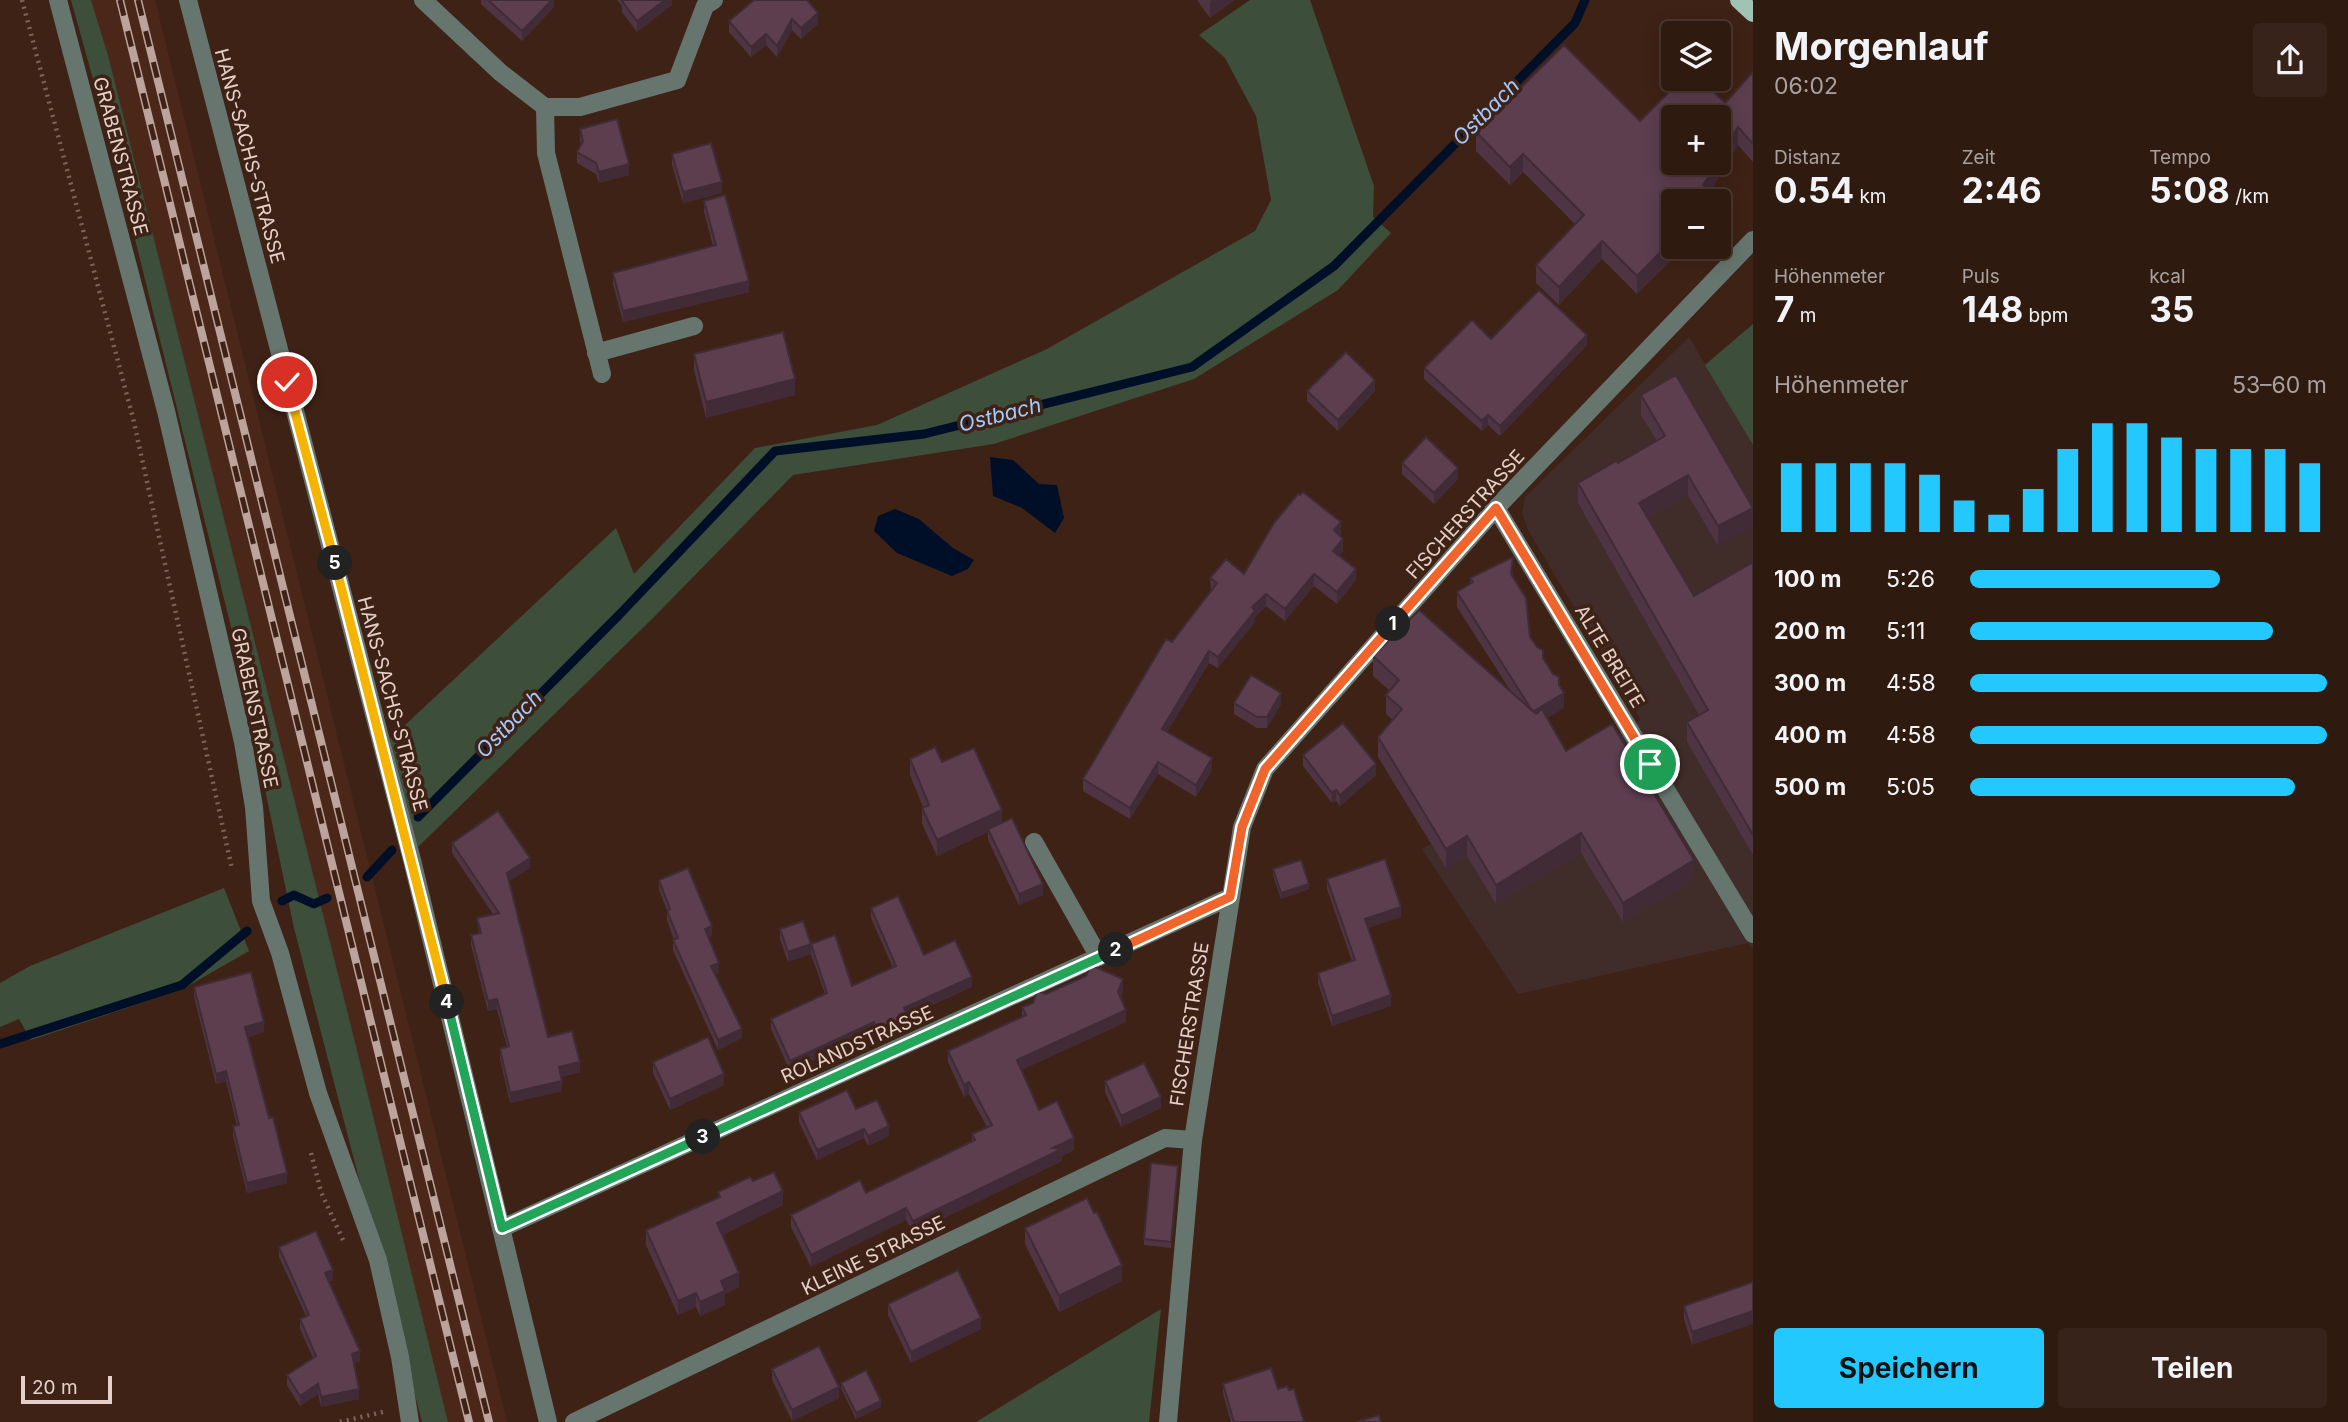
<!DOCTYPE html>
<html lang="de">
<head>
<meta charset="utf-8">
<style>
  body { margin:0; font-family:Inter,sans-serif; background:#372319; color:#f1f3f6; height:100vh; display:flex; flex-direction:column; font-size:26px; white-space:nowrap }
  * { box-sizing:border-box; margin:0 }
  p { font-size:23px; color:#a7a19f }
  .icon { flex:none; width:38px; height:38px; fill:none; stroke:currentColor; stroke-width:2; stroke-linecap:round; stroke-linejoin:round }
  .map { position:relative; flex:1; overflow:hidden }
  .sheet { display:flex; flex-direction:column; background:#2f1a10; width:595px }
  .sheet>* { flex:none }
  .buttons { position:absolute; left:1661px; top:21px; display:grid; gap:14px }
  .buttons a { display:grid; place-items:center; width:70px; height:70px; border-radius:7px; background:#2f1a10; box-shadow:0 4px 18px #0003,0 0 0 2px #4a3830; font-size:35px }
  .scale { position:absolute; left:21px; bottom:18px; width:91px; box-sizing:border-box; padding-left:7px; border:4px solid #e5d1c9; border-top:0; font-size:19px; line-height:24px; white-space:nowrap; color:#e5d1c9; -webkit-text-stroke:5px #3f2216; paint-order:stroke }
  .pin { position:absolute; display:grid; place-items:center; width:60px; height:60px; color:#fff; margin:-30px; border:4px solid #fff; border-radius:50%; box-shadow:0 2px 7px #0007 }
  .km { position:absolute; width:35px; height:35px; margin:-18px; border-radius:50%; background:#222; color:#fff; font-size:19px; line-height:35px; text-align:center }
  .round { display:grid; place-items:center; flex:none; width:74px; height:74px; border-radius:7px; background:#372319 }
  .overview { display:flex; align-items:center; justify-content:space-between; height:119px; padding:0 21px }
  h1 { font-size:38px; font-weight:700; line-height:52px }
  .metrics { display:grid; grid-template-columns:repeat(3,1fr); gap:10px; height:119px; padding:7px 21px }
  .metrics div { display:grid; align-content:center }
  .metrics b { font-size:35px; font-weight:700 }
  .metrics small { font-size:19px; font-weight:400 }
  .metrics p { font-size:19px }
  .chart { height:196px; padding:14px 21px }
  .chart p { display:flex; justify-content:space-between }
  .chart svg { width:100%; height:126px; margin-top:7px; stroke:#23c9fe; stroke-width:6 }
  .button { display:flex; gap:14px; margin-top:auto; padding:14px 21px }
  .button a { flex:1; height:80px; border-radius:7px; background:#23c9fe; color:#111; font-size:28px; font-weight:700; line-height:80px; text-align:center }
  .button a+a { background:#372319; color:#f1f3f6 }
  ul { padding:0 21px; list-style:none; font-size:23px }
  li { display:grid; grid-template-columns:112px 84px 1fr; align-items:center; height:52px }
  li i { height:18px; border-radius:9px; background:#23c9fe }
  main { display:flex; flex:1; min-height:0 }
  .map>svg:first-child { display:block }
  .built { fill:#4b2719 }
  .industrial { fill:#402c28 }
  .green { fill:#3d4e3a }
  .water { fill:#000f28 }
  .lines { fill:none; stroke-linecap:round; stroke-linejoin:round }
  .stream { stroke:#000f28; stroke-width:9 }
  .path { stroke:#7d6459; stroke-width:4.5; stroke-dasharray:2 5; stroke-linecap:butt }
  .minor { stroke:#66766f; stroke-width:18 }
  .major { stroke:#a1c3b3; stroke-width:18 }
  .rail-casing { stroke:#bba49b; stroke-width:8 }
  .rail { stroke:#3f2216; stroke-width:5; stroke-dasharray:16; stroke-linecap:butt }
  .wall { fill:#4f3544 }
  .shaded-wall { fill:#402b37 }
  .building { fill:#5c3e4f; stroke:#402b37; stroke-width:2 }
  .split-1-casing { stroke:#fff; stroke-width:14 }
  .split-2-casing { stroke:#fff; stroke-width:14 }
  .split-3-casing { stroke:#fff; stroke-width:14 }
  .split-4-casing { stroke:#fff; stroke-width:14 }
  .split-5-casing { stroke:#fff; stroke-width:14 }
  .split-6-casing { stroke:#fff; stroke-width:14 }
  .split-1 { stroke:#f0652b; stroke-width:9 }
  .split-2 { stroke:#f0652b; stroke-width:9 }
  .split-3 { stroke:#22a559; stroke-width:9 }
  .split-4 { stroke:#22a559; stroke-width:9 }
  .split-5 { stroke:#f5b400; stroke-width:9 }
  .split-6 { stroke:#f5b400; stroke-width:9 }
  .labels { text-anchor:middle; stroke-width:7; stroke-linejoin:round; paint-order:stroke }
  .street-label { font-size:19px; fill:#e5d1c9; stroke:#3f2216 }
  .water-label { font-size:21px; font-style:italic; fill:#a1caff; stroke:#3f2216 }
</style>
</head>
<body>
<main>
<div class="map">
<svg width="1753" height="1422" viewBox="0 0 1753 1422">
  <rect width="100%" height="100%" fill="#3f2216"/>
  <!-- built -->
  <path class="built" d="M91,0H155L507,1422H448L356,1046L108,55Z"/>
  <!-- industrial -->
  <path class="industrial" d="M1689,337L1753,445V950L1748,943L1518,994L1422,849L1641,720L1528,530L1522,513L1525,497Z"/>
  <!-- green -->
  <path class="green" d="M71,0H91L108,55L356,1046L448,1422H422L294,928L231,627L114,154Z
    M1250,0H1310L1374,186L1373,217L1391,233L1338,290L1194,379L994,444L793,475L653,618L418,847L390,739L616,528L634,574L755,448L877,425L1047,349L1255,231L1271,200L1256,116L1225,58L1199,35Z
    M1753,324V445L1705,365Z
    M224,888L249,951L181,990L31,1040L19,1019L0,1027V983L30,966Z
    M1161,1309L1149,1422H976Z"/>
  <!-- water -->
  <path class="water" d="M990,457L1013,460L1039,484L1057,485L1064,518L1055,533L1022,508L993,496Z
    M895,509L919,519L953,548L974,560L968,569L952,576L897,553L874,531L878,516Z"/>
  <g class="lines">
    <!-- stream -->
    <path class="stream" d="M418,817L619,615L775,451L924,434L1192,367L1334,266L1575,23L1585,0
      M367,877L392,850
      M282,901L294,895L314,904L327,898
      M0,1044L182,985L247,931"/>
    <!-- path -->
    <path class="path" d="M22,0L133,418L232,869
      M311,1153L321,1192L343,1240
      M340,1422L387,1411"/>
    <!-- minor -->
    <path class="minor" d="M58,0L166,411L243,742L254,807L261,901L280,953L318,1093L378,1260L400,1357L410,1422
      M188,0L412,860L548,1422
      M423,0L501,73L545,107H580L677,80L705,6L714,0
      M545,107L546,153L602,374
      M596,353L694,326
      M1496,508L1753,934
      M1034,842L1099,957
      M502,1228L1230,897
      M574,1422L1165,1138L1193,1140
      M1168,1422L1193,1140L1242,827L1265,769L1496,508L1753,240"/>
    <!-- major -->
    <path class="major" d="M1739,0L1753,13"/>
    <!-- rail casing -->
    <g class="rail-casing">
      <path id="rail" d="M120,0L469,1422
        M138,0L489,1422"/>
    </g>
    <!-- rail -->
    <use href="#rail" class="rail"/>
  </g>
  <!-- wall -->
  <path class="wall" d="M481,0H554V7L522,41L481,4Z
    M617,0H672V5L637,32L622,12V6Z
    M754,0L818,24L801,39L792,30L777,57L766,45L751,57L729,32V21Z
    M1197,0H1234L1210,18Z
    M1753,72V162L1738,145L1708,195V201L1673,247H1684L1637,294L1602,259L1559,305L1536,283V265L1575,224L1523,172L1510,185L1476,151V132L1640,121L1725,103Z
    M580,129L629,175L599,183L596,174L577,163V152L581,145L580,140Z
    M672,154L722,193L683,203L672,165Z
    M704,201L749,292L623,322L613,284V273L713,246L704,212Z
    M1491,339L1587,345L1500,436L1488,425L1482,431L1424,379V368Z
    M694,354L795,395L706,418L694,370Z
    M1307,391H1375L1338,431L1307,401Z
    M1641,395L1753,507L1718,546L1688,495L1648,518L1694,596L1753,562V855L1687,742V722L1699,715L1578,503V483L1618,463L1657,441L1641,415Z
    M1402,463L1458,479L1434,504L1402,474Z
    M1341,534L1339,535L1343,551L1339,556L1356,580L1337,604L1314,586L1285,621L1266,606L1255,617V622L1218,668L1209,663L1167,732L1212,770L1196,797L1158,774L1130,819L1083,791V779L1172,642L1211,591L1210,578L1244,574Z
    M1513,572L1512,576L1530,637L1559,686L1564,708L1547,718L1566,751L1694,880L1623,922L1581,853L1496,904L1467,856L1446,868L1378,757V737L1393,720L1386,714V695L1390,691L1373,676V656L1510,690L1457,607V592L1470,584V578Z
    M1234,703L1281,704L1267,728H1257L1234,714Z
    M1303,755L1376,775L1340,806L1336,801L1332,803L1303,766Z
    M910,759L942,762L1002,823L1043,895L1019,905L988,840V832L937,856L922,824V808L923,807L910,775Z
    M452,843L530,868L509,881L548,1037L580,1072L561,1077L562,1091L510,1103L500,1059V1049L507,1047L497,1009L488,1011L471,945V935L479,933L477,918L493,914L452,853Z
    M1273,869L1309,889L1281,899L1273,875Z
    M1327,879L1401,917L1368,928L1391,1006L1332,1026L1318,983V973L1352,961L1327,889Z
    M659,880L712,936L709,937L719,973L715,974L742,1038L718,1050L673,950V940H674L667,920V910L659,890Z
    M871,908L924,955L972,987L908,1016V1026L878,1040L874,1032L790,1071L771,1029V1019L825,994L811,954L788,962L780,939V929L811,944L852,986L893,968L871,918Z
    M194,987L264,1032L248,1037L287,1183L247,1193L233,1136V1126H237L226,1081L216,1084L194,997Z
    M1123,991L1121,998L1126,1022L1021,1070L1039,1110L1074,1150L1062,1156V1161L913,1233L906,1220L811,1267L791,1227V1215L866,1193L972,1142V1134L987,1127L969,1094L964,1097L948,1062V1051L1022,1017V1007L1033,1003L1046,994Z
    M653,1062L724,1085L670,1110L653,1073Z
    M1105,1081L1161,1108L1121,1127L1105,1092Z
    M856,1109L889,1136L868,1146L864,1138L817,1160L799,1122V1112Z
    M1178,1172L1171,1248L1144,1245V1239Z
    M718,1192L783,1205L722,1235L739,1287L725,1294V1305L700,1316L696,1307L678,1315L646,1245V1230L718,1198Z
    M1025,1228L1122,1281L1059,1312L1025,1244Z
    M279,1247L333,1280L329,1282L360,1361L354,1363L359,1399L321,1407L318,1394L300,1406L287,1385V1375L313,1358L300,1329V1319L306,1316L279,1257Z
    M1753,1282L1692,1345L1684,1319V1306Z
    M888,1304L981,1329L911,1363L888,1315Z
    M772,1369L839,1398L792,1421L772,1380Z
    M841,1383L881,1407L856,1419L841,1388Z
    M1223,1384L1289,1390L1304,1422H1231L1223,1394Z"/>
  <!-- shaded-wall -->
  <path class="shaded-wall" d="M552,0H554V7L522,41V31Z
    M665,0H672V5L637,32V21Z
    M1212,0H1234L1210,18V2Z
    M818,13V24L801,39V28Z
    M792,19V30L777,57V46Z
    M766,34V45L751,57V47Z
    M1738,127V145L1708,195V201H1697L1703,185L1717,163H1718V160Z
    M1523,154V172L1510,185V167Z
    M629,164V175L599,183V172Z
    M722,182V193L683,203V192Z
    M1673,239V247H1684L1637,294V276Z
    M1602,241V259L1559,305V287Z
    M749,281V292L623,322V311Z
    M1587,335V345L1500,436V426Z
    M795,379V395L706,418V402Z
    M1375,380V391L1338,431V420Z
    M1488,415V425L1482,431V421Z
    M1458,468V479L1434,504V493Z
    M1688,475V495L1639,523V503Z
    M1753,508V528L1718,546V526Z
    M1341,522V534L1334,542V530Z
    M1343,539V551L1333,563V551Z
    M1356,569V580L1337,604V592Z
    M1314,574V586L1285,621V609Z
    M1266,594V606L1255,617V622L1218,668V657L1252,607Z
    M1209,651V663L1162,741V729Z
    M1281,693V704L1267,728V717Z
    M1564,693V708L1533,727V712Z
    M1212,758V770L1196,797V785Z
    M1158,762V774L1130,819V808Z
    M1376,764V775L1340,806V795Z
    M1336,790V801L1332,803V793Z
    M1002,810V826L988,829V832L937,856V840Z
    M1581,833V853L1496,904V885Z
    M1467,836V856L1446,868V849Z
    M530,858V868L507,883V873Z
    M1694,860V880L1623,922V903Z
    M1043,884V895L1019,905V894Z
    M1309,884V889L1281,899V893Z
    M1401,907V917L1365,929V919Z
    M712,926V936L705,939V929Z
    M811,944V954L788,962V952Z
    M719,963V973L711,976V966Z
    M972,977V987L904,1018V1008Z
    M1123,979V991L1118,1004V992Z
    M1391,995V1006L1332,1026V1016Z
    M497,999V1009L488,1011V1001Z
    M1126,1010V1022L1017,1072V1060Z
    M908,1016V1026L878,1040V1030Z
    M264,1022V1032L245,1037V1027Z
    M874,1022V1032L790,1071V1061Z
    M742,1029V1038L718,1050V1040Z
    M580,1062V1072L559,1077V1067Z
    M226,1071V1081L216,1084V1074Z
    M724,1074V1085L670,1110V1099Z
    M562,1081V1091L510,1103V1093Z
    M969,1082V1094L964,1097V1085Z
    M1161,1097V1108L1121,1127V1116Z
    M889,1126V1136L868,1146V1136Z
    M864,1129V1138L817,1160V1150Z
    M1074,1138V1150L1062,1156V1161L913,1233V1221Z
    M287,1173V1183L247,1193V1183Z
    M783,1191V1205L717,1238V1223Z
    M906,1208V1220L811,1267V1255Z
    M1122,1265V1281L1059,1312V1296Z
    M333,1270V1280L325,1283V1273Z
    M739,1273V1287L725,1294V1305L700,1316V1302L721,1281Z
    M696,1293V1307L678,1315V1301Z
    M1753,1311V1324L1692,1345V1332Z
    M981,1318V1329L911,1363V1352Z
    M360,1351V1361L352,1364V1354Z
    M318,1384V1394L300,1406V1396Z
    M839,1387V1398L792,1421V1410Z
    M359,1389V1399L321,1407V1397Z
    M881,1401V1407L856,1419V1413Z"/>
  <!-- building -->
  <path class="building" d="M488,0H552L522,31Z
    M622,0H665L637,21L622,1Z
    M754,0H807L818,13L801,28L792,19L777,46L766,34L751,47L729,21Z
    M1564,45L1640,121L1682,79H1701L1725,103L1753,72V144L1738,127L1718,160V117H1673V163H1717L1703,185L1708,190L1697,201H1673V239L1637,276L1602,241L1559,287L1536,265L1584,215L1523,154L1510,167L1476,132Z
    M617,119L629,164L599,172L596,163L577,152L583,141L580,129Z
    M711,143L722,182L683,192L672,154Z
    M725,195L749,281L623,311L613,273L716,245L704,201Z
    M1539,290L1587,335L1500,426L1488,415L1482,421L1424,368L1472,320L1491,339Z
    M783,332L795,379L706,402L694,354Z
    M1346,352L1375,380L1338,420L1307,391Z
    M1676,375L1753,508L1718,526L1688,475L1639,503L1694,596L1753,562V835L1687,722L1708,710L1578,483L1616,461L1618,463L1665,436L1641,395Z
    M1426,437L1458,468L1434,493L1402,463Z
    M1303,492L1341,522L1334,530L1343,539L1333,551L1356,569L1337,592L1314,574L1285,609L1266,594L1252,607L1255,611L1218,657L1209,651L1162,729L1212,758L1196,785L1158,762L1130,808L1083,779L1166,639L1172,642L1217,583L1210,578L1226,559L1244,574L1274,523L1298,494L1300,495Z
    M1513,557L1511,574L1526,598L1530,637L1537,647L1543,650V658L1553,674L1559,677V685L1564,693L1534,711L1531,709L1457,592L1473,582L1470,578Z
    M1419,610L1536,714L1542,709L1566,751L1612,724L1694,860L1623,903L1581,833L1496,885L1467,836L1446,849L1378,737L1402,709L1386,695L1399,680L1373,656Z
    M1251,675L1281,693L1267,717H1257L1234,703Z
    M1343,723L1376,764L1340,795L1336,790L1332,793L1303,755Z
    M935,747L942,762L974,748L1002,810L937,840L922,808L929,805L910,759Z
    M498,811L530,858L507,873L548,1037L572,1031L580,1062L559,1067L562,1081L510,1093L500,1049L509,1046L497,999L488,1001L471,935L481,933L477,918L499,913L452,843Z
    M1012,818L1043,884L1019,894L988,829Z
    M1385,859L1401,907L1365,919L1391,995L1332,1016L1318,973L1355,960L1327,879Z
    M1301,860L1309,884L1281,893L1273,869Z
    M688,868L712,926L705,929L719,963L711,966L742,1029L718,1040L673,940L678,938L667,911L670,909L659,880Z
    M898,896L924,955L955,940L972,977L904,1008L908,1016L878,1030L874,1022L790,1061L771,1019L827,993L811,944L788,952L780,929L803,921L811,944L835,935L852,986L896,966L871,908Z
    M1091,965L1123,979L1118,992L1126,1010L1017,1060L1039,1110L1057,1101L1074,1138L1053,1148L1062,1149L913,1221L906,1208L811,1255L791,1215L860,1180L866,1193L975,1140L972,1134L992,1125L969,1082L964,1085L948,1051L1026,1015L1022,1007L1033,1003L1037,991L1046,994L1086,976Z
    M251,972L264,1022L245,1027L269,1118L273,1117L287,1173L247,1183L233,1126L239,1125L226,1071L216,1074L194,987Z
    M708,1037L724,1074L670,1099L653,1062Z
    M1144,1063L1161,1097L1121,1116L1105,1081Z
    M847,1090L856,1109L877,1100L889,1126L868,1136L864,1129L817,1150L799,1112Z
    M1151,1163L1178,1166L1171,1242L1144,1239Z
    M774,1172L783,1191L717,1223L739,1273L721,1281L725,1291L700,1302L696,1293L678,1301L646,1230L720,1197L718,1192L750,1177L753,1181Z
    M1087,1198L1094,1213L1097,1212L1122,1265L1059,1296L1025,1228Z
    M316,1231L333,1270L325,1273L360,1351L352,1354L359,1389L321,1397L318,1384L300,1396L287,1375L316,1356L300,1319L309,1315L279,1247Z
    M958,1270L981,1318L911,1352L888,1304Z
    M1753,1282V1311L1692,1332L1684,1306Z
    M819,1346L839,1387L792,1410L772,1369Z
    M1271,1368L1278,1389L1287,1386L1289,1390L1294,1389L1304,1422H1234L1223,1384Z
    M866,1370L881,1401L856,1413L841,1383Z
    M1379,1415L1381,1422H1357Z"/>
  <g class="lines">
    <!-- split-1 casing -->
    <g class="split-1-casing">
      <path id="split-1" d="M1393,624L1496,508L1650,764"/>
    </g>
    <!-- split-2 casing -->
    <g class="split-2-casing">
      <path id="split-2" d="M1116,950L1230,897L1242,827L1265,769L1393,624"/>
    </g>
    <!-- split-3 casing -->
    <g class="split-3-casing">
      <path id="split-3" d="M703,1137L1116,950"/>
    </g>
    <!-- split-4 casing -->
    <g class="split-4-casing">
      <path id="split-4" d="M447,1002L502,1228L703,1137"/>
    </g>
    <!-- split-5 casing -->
    <g class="split-5-casing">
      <path id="split-5" d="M335,563L447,1002"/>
    </g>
    <!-- split-6 casing -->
    <g class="split-6-casing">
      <path id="split-6" d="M287,382L335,563"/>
    </g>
    <!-- split-1 -->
    <use href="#split-1" class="split-1"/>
    <!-- split-2 -->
    <use href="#split-2" class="split-2"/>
    <!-- split-3 -->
    <use href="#split-3" class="split-3"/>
    <!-- split-4 -->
    <use href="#split-4" class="split-4"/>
    <!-- split-5 -->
    <use href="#split-5" class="split-5"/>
    <!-- split-6 -->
    <use href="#split-6" class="split-6"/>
  </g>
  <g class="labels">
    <!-- street labels -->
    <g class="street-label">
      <text transform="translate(121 156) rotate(75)" y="7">GRABENSTRASSE</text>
      <text transform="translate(250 156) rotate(75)" y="7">HANS-SACHS-STRASSE</text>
      <text transform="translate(1465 514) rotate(-48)" y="7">FISCHERSTRASSE</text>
      <text transform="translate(1610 656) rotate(59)" y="7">ALTE BREITE</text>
      <text transform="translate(393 704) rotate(75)" y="7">HANS-SACHS-STRASSE</text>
      <text transform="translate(255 708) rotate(78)" y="7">GRABENSTRASSE</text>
      <text transform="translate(1189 1024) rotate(-81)" y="7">FISCHERSTRASSE</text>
      <text transform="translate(857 1044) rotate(-24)" y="7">ROLANDSTRASSE</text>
      <text transform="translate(873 1255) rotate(-26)" y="7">KLEINE STRASSE</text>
    </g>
    <!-- water labels -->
    <g class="water-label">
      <text transform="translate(1486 112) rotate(-45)" y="7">Ostbach</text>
      <text transform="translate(1000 415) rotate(-14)" y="7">Ostbach</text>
      <text transform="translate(509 724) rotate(-46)" y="7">Ostbach</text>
    </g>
  </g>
</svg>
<div class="buttons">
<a><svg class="icon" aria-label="layers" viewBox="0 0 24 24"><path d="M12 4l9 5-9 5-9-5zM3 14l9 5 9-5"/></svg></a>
<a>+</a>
<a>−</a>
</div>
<div class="scale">20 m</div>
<div class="pin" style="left:1650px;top:764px;background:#1e9e55"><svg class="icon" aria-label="arrive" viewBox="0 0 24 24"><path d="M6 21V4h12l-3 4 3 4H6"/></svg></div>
<div class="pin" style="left:287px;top:382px;background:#d93025"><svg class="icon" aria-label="check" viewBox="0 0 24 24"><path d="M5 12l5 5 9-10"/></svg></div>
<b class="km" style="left:1393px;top:624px">1</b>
<b class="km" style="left:1116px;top:950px">2</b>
<b class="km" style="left:703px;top:1137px">3</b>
<b class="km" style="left:447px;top:1002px">4</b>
<b class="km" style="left:335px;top:563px">5</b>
</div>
<section class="sheet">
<div class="overview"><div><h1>Morgenlauf</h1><p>06:02</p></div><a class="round"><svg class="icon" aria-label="share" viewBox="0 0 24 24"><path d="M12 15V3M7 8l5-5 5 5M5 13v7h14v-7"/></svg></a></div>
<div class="metrics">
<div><p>Distanz</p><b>0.54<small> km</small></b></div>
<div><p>Zeit</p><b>2:46</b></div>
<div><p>Tempo</p><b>5:08<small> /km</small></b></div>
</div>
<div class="metrics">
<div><p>Höhenmeter</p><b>7<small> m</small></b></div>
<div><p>Puls</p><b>148<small> bpm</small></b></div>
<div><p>kcal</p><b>35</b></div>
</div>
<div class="chart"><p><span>Höhenmeter</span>53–60 m</p>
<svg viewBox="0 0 160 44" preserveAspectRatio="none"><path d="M5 44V20M15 44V20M25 44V20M35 44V20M45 44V24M55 44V33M65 44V38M75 44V29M85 44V15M95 44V6M105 44V6M115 44V11M125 44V15M135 44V15M145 44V15M155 44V20"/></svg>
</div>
<ul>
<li><b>100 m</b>5:26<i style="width:70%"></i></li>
<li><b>200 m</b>5:11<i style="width:85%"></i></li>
<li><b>300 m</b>4:58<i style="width:100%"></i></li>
<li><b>400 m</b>4:58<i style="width:100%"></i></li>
<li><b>500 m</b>5:05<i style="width:91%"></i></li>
</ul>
<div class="button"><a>Speichern</a><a>Teilen</a></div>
</section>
</main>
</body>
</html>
